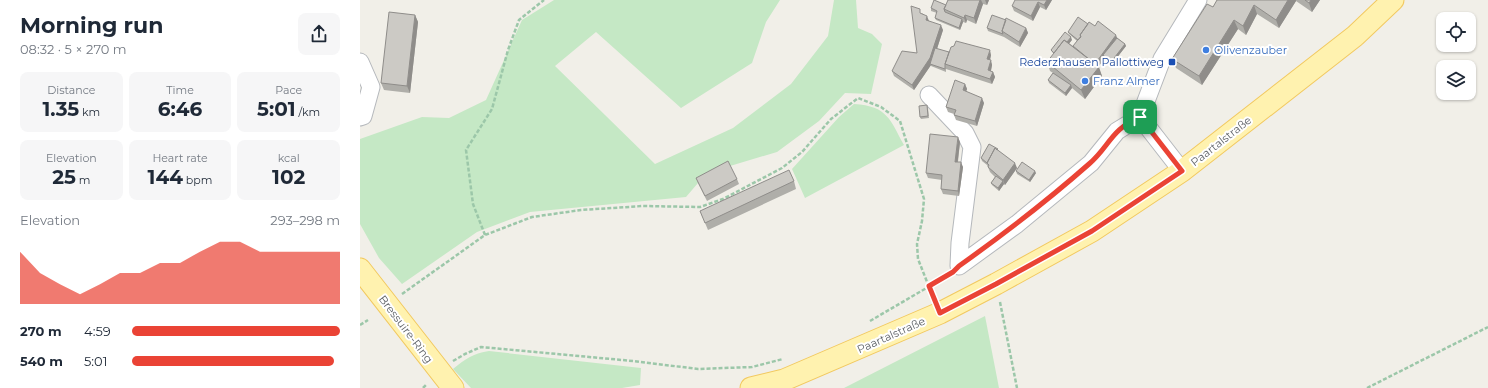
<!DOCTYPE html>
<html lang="en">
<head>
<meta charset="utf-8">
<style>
  body { margin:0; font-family:Montserrat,sans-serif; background:#f6f6f7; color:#1f2937; height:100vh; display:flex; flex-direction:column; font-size:15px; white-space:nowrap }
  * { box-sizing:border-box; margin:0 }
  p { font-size:13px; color:#747a83 }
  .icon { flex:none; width:22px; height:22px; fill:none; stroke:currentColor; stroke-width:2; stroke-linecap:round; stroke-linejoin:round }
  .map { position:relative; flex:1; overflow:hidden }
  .drawer { display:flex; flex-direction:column; background:#fff; width:360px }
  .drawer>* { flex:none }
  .tools { position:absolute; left:1076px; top:12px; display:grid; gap:8px }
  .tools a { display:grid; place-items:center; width:40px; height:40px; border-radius:8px; background:#fff; box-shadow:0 1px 3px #0004; font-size:20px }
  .pin { position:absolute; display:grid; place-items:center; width:34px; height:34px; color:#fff; margin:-17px; border-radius:8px; box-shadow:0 2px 6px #0006 }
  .round { display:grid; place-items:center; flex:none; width:42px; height:42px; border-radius:8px; background:#f6f6f7 }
  .summary { display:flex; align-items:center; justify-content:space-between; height:68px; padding:0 20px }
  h1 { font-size:22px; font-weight:700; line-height:30px }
  .figures { display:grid; grid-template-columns:repeat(3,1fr); gap:6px; height:68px; padding:4px 20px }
  .figures div { display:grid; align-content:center; border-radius:8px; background:#f6f6f7; text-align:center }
  .figures b { font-size:20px; font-weight:700 }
  .figures small { font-size:11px; font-weight:400 }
  .figures p { font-size:11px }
  .chart { height:112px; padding:8px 20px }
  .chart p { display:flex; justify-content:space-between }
  .chart svg { width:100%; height:72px; margin-top:4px; fill:#ea4335; opacity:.7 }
  ul { padding:0 20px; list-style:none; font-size:13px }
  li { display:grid; grid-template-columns:64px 48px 1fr; align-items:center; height:30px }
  li i { height:10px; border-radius:5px; background:#ea4335 }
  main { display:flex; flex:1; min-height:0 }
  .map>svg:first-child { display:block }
  .green { fill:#c5e8c5 }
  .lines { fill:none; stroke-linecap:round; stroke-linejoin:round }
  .minor-casing { stroke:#b5b8bc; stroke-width:19 }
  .major-casing { stroke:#f2c960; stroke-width:23 }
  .path { stroke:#9cc7a9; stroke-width:2.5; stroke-dasharray:4 2; stroke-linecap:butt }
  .minor { stroke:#fff; stroke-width:17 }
  .major { stroke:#fff2af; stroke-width:21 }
  .wall { fill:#afaea9 }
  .shaded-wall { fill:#8f8d8a }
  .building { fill:#cccac5; stroke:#8f8d8a }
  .route-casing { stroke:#fff; stroke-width:8 }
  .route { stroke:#ea4335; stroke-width:5 }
  .shop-dot { fill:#3f7fe0; stroke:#fff; stroke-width:1.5 }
  .transit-dot { fill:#1a4fb4; stroke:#fff; stroke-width:1.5 }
  .labels { text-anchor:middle; stroke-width:4; stroke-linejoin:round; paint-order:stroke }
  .shop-label { font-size:11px; fill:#366cbe; stroke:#fff; text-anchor:start }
  .transit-label { font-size:11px; fill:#164399; stroke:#fff; text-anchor:end }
  .street-label { font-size:11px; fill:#5f6368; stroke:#fff }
</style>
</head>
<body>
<main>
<section class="drawer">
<div class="summary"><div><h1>Morning run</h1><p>08:32 · 5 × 270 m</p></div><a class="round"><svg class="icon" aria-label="share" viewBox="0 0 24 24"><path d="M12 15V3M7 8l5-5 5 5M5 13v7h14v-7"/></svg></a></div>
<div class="figures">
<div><p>Distance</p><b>1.35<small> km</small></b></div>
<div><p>Time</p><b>6:46</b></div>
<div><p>Pace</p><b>5:01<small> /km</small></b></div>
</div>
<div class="figures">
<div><p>Elevation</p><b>25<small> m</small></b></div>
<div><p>Heart rate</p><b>144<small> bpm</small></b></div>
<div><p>kcal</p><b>102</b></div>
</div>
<div class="chart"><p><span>Elevation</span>293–298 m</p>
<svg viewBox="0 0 160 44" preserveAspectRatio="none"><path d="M0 44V12L10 25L20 32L30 38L40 32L50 25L60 25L70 19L80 19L90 12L100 6L110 6L120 12L130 12L140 12L150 12L160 12V44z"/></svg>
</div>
<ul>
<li><b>270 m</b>4:59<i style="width:100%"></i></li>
<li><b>540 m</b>5:01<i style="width:97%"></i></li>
</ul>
</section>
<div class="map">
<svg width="1128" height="388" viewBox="0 0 1128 388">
  <rect width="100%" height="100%" fill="#f1efe8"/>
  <!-- green -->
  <path class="green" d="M194,0H420L406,22L392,63L321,108L236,32L195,66L295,164L373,128L431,84L468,36L474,0H496L498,28L512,34L522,44L511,94L485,93L459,121L417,152L370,166L338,183L326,197L170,212L117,232L42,284L19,258L0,224V139L62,117L89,118L126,100L162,20Z
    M494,104C528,106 530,120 544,145L445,198L432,169L479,117Z
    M625,316L639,388H484Z
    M129,351L281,368L280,385L262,388H111L93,369C105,359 114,353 129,351Z"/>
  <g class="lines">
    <!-- minor casing -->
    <g class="minor-casing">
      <path id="minor" d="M0,62L11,87L3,116L0,117
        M569,95L605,133L612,147L600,243L599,266
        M780,117L822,171
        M599,266L657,224L731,163L757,131L780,117L802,59L838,0"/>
    </g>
    <!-- major casing -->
    <g class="major-casing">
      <path id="major" d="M0,269L93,388
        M391,388L424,380L580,313L636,284L732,231L822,171L995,36L1033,0"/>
    </g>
    <!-- path -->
    <path class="path" d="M125,235L113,204L106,150L132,109L148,50L159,20L184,0
      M42,294L125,235L172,217L221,210L283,206L340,207L363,199L422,168L442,152L471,119L498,98L521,107L540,121L564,199L562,221L557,244L558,259L573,297
      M640,302L657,388
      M510,321L587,276
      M0,325L8,320
      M93,361L105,354L121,347L273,361L338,369L392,367L423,359
      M63,388L66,385
      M1007,388L1128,327"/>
    <!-- minor -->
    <use href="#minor" class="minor"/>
    <!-- major -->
    <use href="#major" class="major"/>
  </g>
  <!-- wall -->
  <path class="wall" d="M588,0H629L627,5L623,4L616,24L607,20L606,23L603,22L600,30L576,20L575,18L577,13L571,11V8L586,5Z
    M692,0L686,10L680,7L673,21L654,11L652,6Z
    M857,0H960L952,12L936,1L919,28L897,14L886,35L878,29L842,85L816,68L812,59L853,7Z
    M562,13L569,21L583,30L577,49L589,52L631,55L630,60L632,65L631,71L633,72L635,77L632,84L586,69V72L571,66V65L554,90L534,76L532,71L557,53Z
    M55,15L58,22L50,93L24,90L21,83Z
    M728,24L735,26L757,38L765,44L766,46L752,64L745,58L738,67L742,76L725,99L712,88L706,96L689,83L688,80L693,73L690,71L687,62L694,54L692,52L691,50L712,40L709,43L713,46L717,41L709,34L708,32Z
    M627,28H666L668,33L660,47L644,37L628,31Z
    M605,84L607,89L606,91L624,103L617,126L596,120L594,115V114L588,112L586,107Z
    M567,105L568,108L569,118L561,119L560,117Z
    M600,142L598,162L603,167L599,196L583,194L581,189L582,180L568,178L566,173Z
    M638,149V150L657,168L645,185L644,184L639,191L632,185L631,183L635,177L630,172L627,165L622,161L621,158Z
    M656,171L676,173L670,182L657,174Z
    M336,178L377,179L379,184L347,201L338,183Z
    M434,181L436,189L348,230L340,211Z"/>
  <!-- shaded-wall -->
  <path class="shaded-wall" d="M620,0H621L623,4L616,24L614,18Z
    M625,0H629L627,5Z
    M687,0H692L686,10L684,5Z
    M928,0H936V1L919,28L916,20Z
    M951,0H960L952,12L949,3Z
    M678,2L680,7L673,21L671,16Z
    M894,5L897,14L886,35L883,26Z
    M55,15L58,22L50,93L47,86Z
    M605,15L607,20L606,23L604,18Z
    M567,16L569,21L567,25L566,20Z
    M602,19L603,22L600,30L599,28Z
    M874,20L878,29L842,85L839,76Z
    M581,25L583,30L572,64H570L571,65L554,90L552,85Z
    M666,28L668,33L660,47L659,42Z
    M756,35L758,40L743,55L745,58L735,71L734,66Z
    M711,37L712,40L698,57L697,54Z
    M765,44L766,46L752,64L751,62Z
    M630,50L631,55L629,64L627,59Z
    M631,60L632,65L630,75L628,70Z
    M739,67L742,76L725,99L721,90Z
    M633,72L635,77L632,84L630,79Z
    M605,84L607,89L605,95L603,90Z
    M711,85L712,88L706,96L705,93Z
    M622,98L624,103L617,126L615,121Z
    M598,137L600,142L597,167L595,162Z
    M601,162L603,167L599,196L598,191Z
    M655,163L657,168L645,185L643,180Z
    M675,171L676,173L670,182L669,180Z
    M643,181L644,184L639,191L638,188Z"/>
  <!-- building -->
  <path class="building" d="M574,0L586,5L584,9L585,12L602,19L599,28L575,18L577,11L571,8Z
    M588,0H620L614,18L605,15L604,18L584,9Z
    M655,0H687L684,5L678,2L671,16L652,6Z
    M857,0H928L916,20L894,5L883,26L874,20L839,76L812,59L847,4L853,7Z
    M945,0H951L949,3Z
    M551,6L560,9V13L567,16L566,20L581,25L570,58L552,85L532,71L542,51L557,53Z
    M29,12L55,15L47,86L21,83Z
    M632,15L646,20L642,31L643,34L627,28Z
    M718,17L728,24L720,35L721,37L718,40L708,32Z
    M646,18L666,28L659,42L642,31Z
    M738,21L756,35L735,64L713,46L721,36L720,35L729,22L735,26Z
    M705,32L711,37L707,42L704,40L694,53L691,50Z
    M757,38L765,44L751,62L743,55Z
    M704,40L739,67L721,90L687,62Z
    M596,41L630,50L627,59L631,60L628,70L633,72L630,79L585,64L591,47L594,46Z
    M575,48L589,52L585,64V69L570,64Z
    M693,73L711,85L705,93L688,80Z
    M595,80L605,84L603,90L622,98L615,121L594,115L596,110L586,107Z
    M567,105L568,116L560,117L559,106Z
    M570,134L598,137L595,162H601L598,191L581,189L582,175L566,173Z
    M629,144L638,149L637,150L635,148L627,163L621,158Z
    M635,148L655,163L643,180L628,167L629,165L627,163Z
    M368,161L377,179L345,196L336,178Z
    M662,162L675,171L669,180L656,171Z
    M429,170L434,181L345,223L340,211Z
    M636,176L643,181L638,188L631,183Z"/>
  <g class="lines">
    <!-- route casing -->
    <g class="route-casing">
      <path id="route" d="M780,117L822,171L732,231L636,284L580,313L569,286L593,272L599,266C644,234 687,201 729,164C749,147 751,129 780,117Z"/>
    </g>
    <!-- route -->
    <use href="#route" class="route"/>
  </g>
  <!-- markers -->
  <g class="shop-dot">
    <circle cx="846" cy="50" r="4"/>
    <circle cx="725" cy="81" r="4"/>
  </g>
  <rect class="transit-dot" x="808" y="58" width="8" height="8" rx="2"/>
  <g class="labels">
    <!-- shop labels -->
    <g class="shop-label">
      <text x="854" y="54">Olivenzauber</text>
      <text x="733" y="85">Franz Almer</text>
    </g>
    <!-- transit labels -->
    <g class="transit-label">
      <text x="804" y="66">Rederzhausen Pallottiweg</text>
    </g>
    <!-- street labels -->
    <g class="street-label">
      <text transform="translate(861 141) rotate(-38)" y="4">Paartalstraße</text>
      <text transform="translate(46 329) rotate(53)" y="4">Bressuire-Ring</text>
      <text transform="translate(531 335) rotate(-24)" y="4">Paartalstraße</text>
    </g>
  </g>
</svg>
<div class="tools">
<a><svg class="icon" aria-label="locate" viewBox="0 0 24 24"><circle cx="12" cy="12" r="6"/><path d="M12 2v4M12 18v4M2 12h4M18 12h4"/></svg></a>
<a><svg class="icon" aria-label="layers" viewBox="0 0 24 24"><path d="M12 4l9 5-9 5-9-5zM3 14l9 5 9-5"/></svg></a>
</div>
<div class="pin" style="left:780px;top:117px;background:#1e9e55"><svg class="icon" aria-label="arrive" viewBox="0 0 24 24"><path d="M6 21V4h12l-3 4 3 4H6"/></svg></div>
</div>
</main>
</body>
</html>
